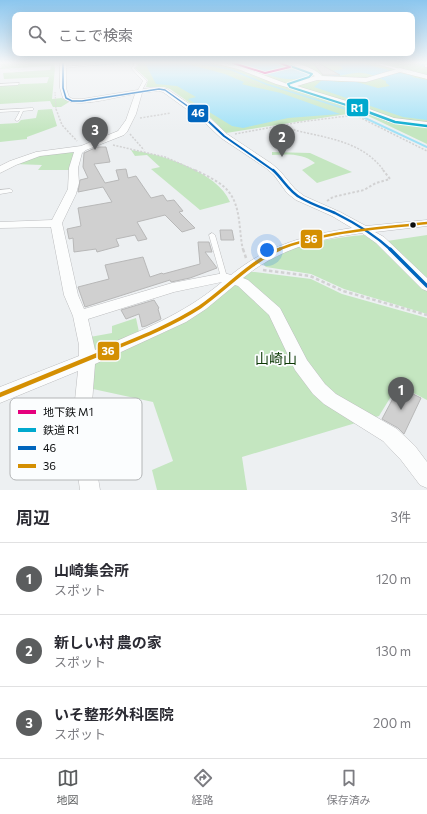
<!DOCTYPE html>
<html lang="ja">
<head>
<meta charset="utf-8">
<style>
	body { margin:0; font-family:Commissioner,"Noto Sans JP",sans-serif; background:#f7f7f7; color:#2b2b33 }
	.you { position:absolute; left:267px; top:250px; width:14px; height:14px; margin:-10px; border:3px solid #fff; border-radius:50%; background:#1a73e8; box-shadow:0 0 0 6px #1a73e833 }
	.badge { display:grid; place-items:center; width:26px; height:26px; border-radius:50%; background:#5b5d5e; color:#fff; font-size:13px; font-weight:700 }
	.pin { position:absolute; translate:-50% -33px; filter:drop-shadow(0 1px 2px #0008) }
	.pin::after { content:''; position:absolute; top:21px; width:14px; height:12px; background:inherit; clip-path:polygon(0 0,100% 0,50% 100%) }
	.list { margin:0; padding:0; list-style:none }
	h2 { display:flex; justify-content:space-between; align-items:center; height:52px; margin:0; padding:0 16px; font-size:17px }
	h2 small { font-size:13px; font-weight:400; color:#7c7c81 }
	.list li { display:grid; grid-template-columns:26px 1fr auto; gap:12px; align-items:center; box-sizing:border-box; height:72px; padding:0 16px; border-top:1px solid #e1e1e2 }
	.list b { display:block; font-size:15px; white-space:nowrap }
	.list p { margin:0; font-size:13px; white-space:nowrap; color:#7c7c81 }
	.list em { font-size:13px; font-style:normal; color:#7c7c81 }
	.icon { flex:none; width:22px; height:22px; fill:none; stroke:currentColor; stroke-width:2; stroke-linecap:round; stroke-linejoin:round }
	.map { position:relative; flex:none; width:427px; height:490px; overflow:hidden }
	.search { position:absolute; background:#fff; box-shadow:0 4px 16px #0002; left:12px; right:12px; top:12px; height:44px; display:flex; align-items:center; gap:10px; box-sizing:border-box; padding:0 14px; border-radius:8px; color:#7c7c81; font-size:15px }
	.sheet { height:268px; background:#fff }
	nav { display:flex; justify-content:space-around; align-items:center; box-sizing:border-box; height:56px; border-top:1px solid #e1e1e2; background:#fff; font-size:11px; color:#7c7c81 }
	nav a { display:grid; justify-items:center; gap:2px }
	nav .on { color:#5b5d5e }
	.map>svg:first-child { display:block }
	.green { fill:#c4e6c0 }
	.water { fill:#9fe1f7 }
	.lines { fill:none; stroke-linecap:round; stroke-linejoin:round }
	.stream-far1 { stroke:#9fe1f7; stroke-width:1.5 }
	.stream { stroke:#9fe1f7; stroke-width:2 }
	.river { fill:#9fe1f7; fill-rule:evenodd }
	.building { fill:#d0d0d0; stroke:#b8b8b8 }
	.lane-casing { stroke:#bcbdbf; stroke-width:1 }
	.street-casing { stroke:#bcbdbf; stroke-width:1 }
	.path-far3 { stroke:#d2d2d3; stroke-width:1; stroke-dasharray:1.5 1; stroke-linecap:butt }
	.path-far2 { stroke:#d2d2d3; stroke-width:1.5; stroke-dasharray:2 1.5; stroke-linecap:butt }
	.path-far1 { stroke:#d2d2d3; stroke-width:2; stroke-dasharray:2.5 2; stroke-linecap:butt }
	.path { stroke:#d2d2d3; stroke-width:2.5; stroke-dasharray:3.5 2.5; stroke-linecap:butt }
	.lane { fill:#fcfdfd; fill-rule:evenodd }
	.street { fill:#fcfdfd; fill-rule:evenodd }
	.rail-casing { stroke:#c1c2c2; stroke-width:2.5 }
	.rail { stroke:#fbfdfe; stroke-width:1.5; stroke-dasharray:4.5; stroke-linecap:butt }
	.bus-1-far3-casing { stroke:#fbfdfe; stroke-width:3 }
	.bus-1-far2-casing { stroke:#fbfdfe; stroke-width:4 }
	.bus-1-far1-casing { stroke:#fbfdfe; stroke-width:5 }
	.bus-1-casing { stroke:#fbfdfe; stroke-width:6 }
	.bus-2-far2-casing { stroke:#fbfdfe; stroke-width:5 }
	.bus-2-far1-casing { stroke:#fbfdfe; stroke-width:6 }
	.bus-2-casing { stroke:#fbfdfe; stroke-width:8 }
	.bus-1-far3 { stroke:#0065bd; stroke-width:1.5 }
	.bus-1-far2 { stroke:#0065bd; stroke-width:2 }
	.bus-1-far1 { stroke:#0065bd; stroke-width:2.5 }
	.bus-1 { stroke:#0065bd; stroke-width:3.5 }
	.bus-2-far2 { stroke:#d48f02; stroke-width:2.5 }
	.bus-2-far1 { stroke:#d48f02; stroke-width:3.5 }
	.bus-2 { stroke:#d48f02; stroke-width:4.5 }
	.rail-1-far1-casing { stroke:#fbfdfe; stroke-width:3.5 }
	.rail-1-casing { stroke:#fbfdfe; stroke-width:4.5 }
	.rail-1-far1 { stroke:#00a9ce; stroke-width:2 }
	.rail-1 { stroke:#00a9ce; stroke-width:2.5 }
	.metro-1-casing { stroke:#fbfdfe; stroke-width:3.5 }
	.metro-1 { stroke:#e5007d; stroke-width:2 }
	.bus-dot { fill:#0c0e0f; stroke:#fbfdfe; stroke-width:1.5 }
	.labels { text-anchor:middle; stroke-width:3.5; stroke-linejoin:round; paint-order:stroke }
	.near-park-label { font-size:14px; fill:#0b3703; stroke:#fbfdfe }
	.key { fill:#fbfdfe; stroke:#b3b5b6; stroke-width:1 }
	.key-label { font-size:11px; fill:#0c0e0f }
	.line-badge { stroke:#fbfdfe; stroke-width:1.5 }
	.badge-label { font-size:11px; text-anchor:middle; font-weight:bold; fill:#fff }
</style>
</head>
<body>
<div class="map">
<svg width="427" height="490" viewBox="0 0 427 490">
	<rect width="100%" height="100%" fill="#edf0f2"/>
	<path class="green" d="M0 63H54L55 68 52 99 62 98 69 102 61 107H53L50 101 0 104V85L47 83 49 77 4 79 3 73 50 70 51 66 0 69 2 67Z
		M137 63H417L427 67V144L360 112 226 133 211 118 170 89 164 87H146L148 80 135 68 138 66Z
		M52 109 57 126 27 137V139L0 142V124L18 123 21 120 36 118 38 110Z
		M74 150 75 159 70 170H38L42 165 14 164 40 155Z
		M131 150C161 154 218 172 230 202L200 210 151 169 160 167 147 155 135 156Z
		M272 152 310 153 352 172 317 183 302 170 315 163C303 153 287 154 272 155Z
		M364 235 378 244 427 291V314L344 289 311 274 266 267 263 264C293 244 329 238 364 235Z
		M427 235V280L387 241Z
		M247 272H255L311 279 342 294 427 318V400L398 385 379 416 242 457 247 490H157L152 470 173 461 153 402 93 389 92 367 95 362 165 332 192 318Z
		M136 318 139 332 98 350 94 349 90 337 112 333V326Z"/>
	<path class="water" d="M145 63H184L225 74 244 82 242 84 245 85 281 93 340 114 288 118 243 128 232 126 188 99 196 97 177 86 156 84Z
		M235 63H276L286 68 301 70 310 74V76C284 86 259 70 235 63Z
		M325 63H361L413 76 412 77 427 80V120L403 117 314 87 322 80 341 82 353 81 378 88 390 86 386 83V81C375 77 368 72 356 73 342 74 336 79 322 73L343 69 339 65Z"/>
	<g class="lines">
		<path class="stream-far1" d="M201 63 232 70 266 84 349 110
			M96 65 122 63"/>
		<path class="stream" d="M346 109 427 147"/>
		<path class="river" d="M418 63H427V68L419 65Z"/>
	</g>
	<path class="building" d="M313 63H318L340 75H323Z
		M97 147H106L110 162 94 164 105 183 119 180 116 170 126 169 128 178 136 176 151 198 163 195 167 201 174 200 183 211 179 212 195 228 182 232 165 215 137 222 147 239 138 241 135 235 116 239 119 246 97 252 96 249 74 252 73 238 69 239 67 229 81 226 78 208 112 202 103 187 78 192 80 180 88 178 83 167 84 153Z
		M220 230H232L234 240H221Z
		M198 242H209L212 252H205L217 268 190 278 171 282 170 280 85 307 78 287 109 279 105 265 143 257 150 277 162 273 163 274 200 264Z
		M154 300 159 308 158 309 161 319 146 326 142 327 139 314 126 319 121 310Z
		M399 387 421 398 404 434 398 428 382 419Z"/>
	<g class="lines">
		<defs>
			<path id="lane" d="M106 63H114L64 68 63 67Z
				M134 63H136L137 66 134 68 147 81 141 92 139 93 137 92 143 81 131 68 134 66Z
				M376 63H379L407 71 405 72 376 64Z
				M425 65H427V67H425Z
				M19 83 18 85 0 86V84Z
				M32 108H33V110L23 111 19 120 17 121 15 120 20 111 0 112V110Z
				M10 189 13 191 12 192 0 194V190Z
				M212 233 215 235 227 277 226 279H222L221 277 209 235Z"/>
			<path id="street" d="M60 63H66V88L69 97 73 99H82L150 88 167 89 209 117 227 134 272 164 280 171 295 189 304 196 340 212 366 226 427 220V226L375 232 384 237 427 278V291L422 289 376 243 362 233C318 239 278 249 243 278L248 280 280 308 307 360 325 384 336 394 397 429 415 446 427 462V488L420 485 401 460 383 441 324 404 313 394 295 370 269 315 238 286 235 285 206 309 186 322 95 364 90 429 100 490H80L72 429 78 371 0 403V387L79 356V345L73 316 64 295 51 227 0 228V222L52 220 68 189 69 168 74 152 40 156 16 165 0 173V166L10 161 36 152 81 146 118 131 126 120 135 94C118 96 75 110 63 98L60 88ZM159 91 163 92 203 121 221 138 266 168 274 175 287 193 296 200 332 216 352 228C306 235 268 245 231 275L224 273 172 283 84 309 78 295 62 223 76 194 79 183 78 168 82 153 86 150 124 135 127 132 136 114 142 93ZM222 282C183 315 142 330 95 350L88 319 174 292Z
				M213 63H223L242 67 290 85 315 76 298 68 292 63C300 63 317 70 322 76L366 78 400 68 427 75V79L400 72 366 82 317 80 297 86 353 103 394 118 427 122V126L389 122 349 105 276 84 238 69Z"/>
		</defs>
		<use href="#lane" class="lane-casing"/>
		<use href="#street" class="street-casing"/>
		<path class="path-far3" d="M190 63 211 68
			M234 75 261 86H267
			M55 92 56 110"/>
		<path class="path-far2" d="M56 109 62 125 77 141
			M140 118 171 113
			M280 126C317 138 360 137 384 171
			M130 134 144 150
			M235 134 300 122 355 115 427 151
			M113 145 165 157 197 171"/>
		<path class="path-far1" d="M195 170C207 176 224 183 231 195 241 210 239 233 243 250
			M327 201 333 197 364 190 376 183 390 179 383 170"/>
		<path class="path" d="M243 249 246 258
			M263 270 310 276 343 291 427 315"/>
		<use href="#lane" class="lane"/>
		<use href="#street" class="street"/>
		<defs>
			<path id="rail" d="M233 63 265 73 290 67 280 63"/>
		</defs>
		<use href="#rail" class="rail-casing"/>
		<use href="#rail" class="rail"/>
		<defs>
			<path id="bus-1-far3" d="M63 63V88L66 98 72 101H82L159 89 165 90 193 110"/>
			<path id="bus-1-far2" d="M192 109 206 119 224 136 274 171"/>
			<path id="bus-1-far1" d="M273 170C283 179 289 192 301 198 311 204 323 208 335 213 355 223 375 235 391 250"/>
			<path id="bus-1" d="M390 249 427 286"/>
			<path id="bus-2-far2" d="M277 250C325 231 376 229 427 223"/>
			<path id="bus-2-far1" d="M100 354C134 340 169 327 200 307 227 288 249 263 280 249"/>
			<path id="bus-2" d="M0 395 102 353"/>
		</defs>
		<use href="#bus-1-far3" class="bus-1-far3-casing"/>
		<use href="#bus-1-far2" class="bus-1-far2-casing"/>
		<use href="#bus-1-far1" class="bus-1-far1-casing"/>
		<use href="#bus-1" class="bus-1-casing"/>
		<use href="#bus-2-far2" class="bus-2-far2-casing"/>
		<use href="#bus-2-far1" class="bus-2-far1-casing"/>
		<use href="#bus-2" class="bus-2-casing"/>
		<use href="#bus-1-far3" class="bus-1-far3"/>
		<use href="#bus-1-far2" class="bus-1-far2"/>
		<use href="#bus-1-far1" class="bus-1-far1"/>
		<use href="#bus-1" class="bus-1"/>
		<use href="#bus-2-far2" class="bus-2-far2"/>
		<use href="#bus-2-far1" class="bus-2-far1"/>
		<use href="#bus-2" class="bus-2"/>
		<defs>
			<path id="rail-1-far1" d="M282 63 312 74 309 77 288 84 290 87 362 110"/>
			<path id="rail-1" d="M360 109 395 122 427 126"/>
		</defs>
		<use href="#rail-1-far1" class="rail-1-far1-casing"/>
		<use href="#rail-1" class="rail-1-casing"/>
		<use href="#rail-1-far1" class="rail-1-far1"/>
		<use href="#rail-1" class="rail-1"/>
		<defs>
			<path id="metro-1" d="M233 63 265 73 290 67 280 63"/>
		</defs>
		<use href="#metro-1" class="metro-1-casing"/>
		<use href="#metro-1" class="metro-1"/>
	</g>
	<linearGradient id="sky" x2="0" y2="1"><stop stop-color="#8bc6ee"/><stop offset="0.48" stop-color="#f7f8f9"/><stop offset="1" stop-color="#f7f8f9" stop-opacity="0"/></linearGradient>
	<rect width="427" height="131" fill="url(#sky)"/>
	<circle class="bus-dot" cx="413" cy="225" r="3.5"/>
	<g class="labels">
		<g class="near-park-label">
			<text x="276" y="364">山崎山</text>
		</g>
	</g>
	<rect x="10" y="398" width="132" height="82" rx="6" class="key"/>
	<rect x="18" y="410" width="18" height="4" fill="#e5007d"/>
	<rect x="18" y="428" width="18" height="4" fill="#00a9ce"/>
	<rect x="18" y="446" width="18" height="4" fill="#0065bd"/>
	<rect x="18" y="464" width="18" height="4" fill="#d48f02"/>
	<g class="key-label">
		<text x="43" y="416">地下鉄 M1</text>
		<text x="43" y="434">鉄道 R1</text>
		<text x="43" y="452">46</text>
		<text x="43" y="470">36</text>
	</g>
	<g class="line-badge">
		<rect x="346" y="98" width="23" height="19" rx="4" fill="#00a9ce"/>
		<rect x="187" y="104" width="22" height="19" rx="4" fill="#0065bd"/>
		<rect x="300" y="229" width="23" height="20" rx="4" fill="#d48f02"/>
		<rect x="97" y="341" width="23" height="20" rx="4" fill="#d48f02"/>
	</g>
	<g class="badge-label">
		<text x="357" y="112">R1</text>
		<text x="198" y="117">46</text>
		<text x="311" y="243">36</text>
		<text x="108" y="355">36</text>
	</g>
</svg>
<div class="you"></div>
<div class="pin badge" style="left:401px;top:410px">1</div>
<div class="pin badge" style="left:282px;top:157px">2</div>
<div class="pin badge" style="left:95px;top:150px">3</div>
<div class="search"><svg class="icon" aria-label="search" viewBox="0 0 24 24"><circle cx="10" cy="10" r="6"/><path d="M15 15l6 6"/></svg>ここで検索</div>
</div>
<section class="sheet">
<h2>周辺<small>3件</small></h2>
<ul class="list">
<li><span class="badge">1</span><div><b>山崎集会所</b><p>スポット</p></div><em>120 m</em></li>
<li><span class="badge">2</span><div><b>新しい村 農の家</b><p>スポット</p></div><em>130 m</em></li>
<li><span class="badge">3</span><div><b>いそ整形外科医院</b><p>スポット</p></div><em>200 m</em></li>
</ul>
</section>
<nav>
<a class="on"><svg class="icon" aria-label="map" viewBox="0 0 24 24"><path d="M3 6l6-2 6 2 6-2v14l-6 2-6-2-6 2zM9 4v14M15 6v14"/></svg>地図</a>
<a><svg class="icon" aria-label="directions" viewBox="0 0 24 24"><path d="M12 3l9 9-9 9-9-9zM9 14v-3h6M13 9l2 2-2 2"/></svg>経路</a>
<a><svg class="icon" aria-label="saved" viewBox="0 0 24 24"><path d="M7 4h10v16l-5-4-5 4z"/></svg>保存済み</a>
</nav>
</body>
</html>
